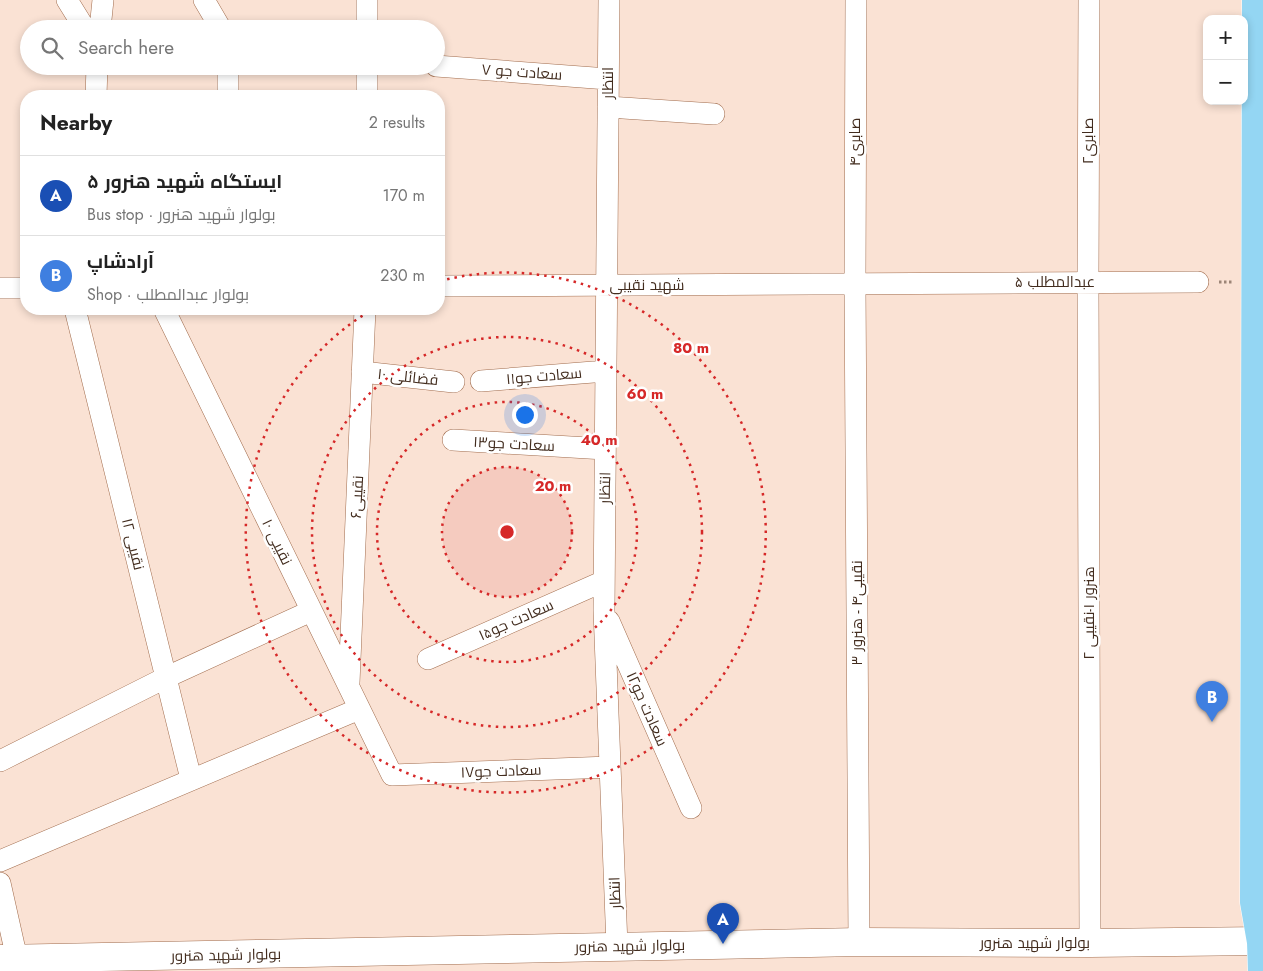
<!DOCTYPE html>
<html lang="en">
<head>
<meta charset="utf-8">
<style>
	body { margin:0; font-family:Jost,Cairo,sans-serif; background:#f6f6f6; color:#222 }
	.controls { position:absolute; right:15px; top:15px; display:grid; overflow:hidden; border-radius:10px; box-shadow:0 2px 8px #0003 }
	.controls button { width:45px; height:45px; display:grid; place-items:center; padding:0; border:0; border-bottom:1px solid #e0e0e0; background:#fff; color:#222; font:25px sans-serif }
	.you { position:absolute; left:524px; top:414px; width:18px; height:18px; margin:-12px; border:4px solid #fff; border-radius:50%; background:#1a73e8; box-shadow:0 0 0 8px #1a73e833 }
	.badge { display:grid; place-items:center; width:32px; height:32px; border-radius:50%; background:#0379a1; color:#fff; font-size:16px; font-weight:700 }
	.pin { position:absolute; translate:-50% -41px; filter:drop-shadow(0 1px 2px #0008) }
	.pin::after { content:''; position:absolute; top:26px; width:18px; height:15px; background:inherit; clip-path:polygon(0 0,100% 0,50% 100%) }
	.list { margin:0; padding:0; list-style:none }
	h2 { display:flex; justify-content:space-between; align-items:center; height:65px; margin:0; padding:0 20px; font-size:21px }
	h2 small { font-size:16px; font-weight:400; color:#767676 }
	.list li { display:grid; grid-template-columns:32px 1fr auto; gap:15px; align-items:center; box-sizing:border-box; height:80px; padding:0 20px; border-top:1px solid #e0e0e0 }
	.list b { display:block; font-size:19px; white-space:nowrap }
	.list p { margin:0; font-size:16px; white-space:nowrap; color:#767676 }
	.list em { font-size:16px; font-style:normal; color:#767676 }
	.icon { flex:none; width:28px; height:28px; fill:none; stroke:currentColor; stroke-width:2; stroke-linecap:round; stroke-linejoin:round }
	.map { position:relative; flex:none; width:1263px; height:971px; overflow:hidden }
	.search { position:absolute; background:#fff; box-shadow:0 2px 8px #0003; left:20px; top:20px; width:425px; height:55px; display:flex; align-items:center; gap:12px; box-sizing:border-box; padding:0 18px; border-radius:28px; color:#767676; font-size:19px }
	.panel { position:absolute; background:#fff; box-shadow:0 2px 8px #0003; left:20px; top:90px; width:425px; height:225px; border-radius:20px }
	.map>svg:first-child { display:block }
	.lines { fill:none; stroke-linecap:round; stroke-linejoin:round }
	.street-casing { stroke:#a26d4e; stroke-width:22 }
	.secondary-casing { stroke:#a26d4e; stroke-width:29 }
	.primary-casing { stroke:#fff; stroke-width:29 }
	.path { stroke:#9c8577; stroke-width:3; stroke-dasharray:2.5 2.5; stroke-linecap:butt }
	.street { stroke:#fff; stroke-width:21 }
	.secondary { stroke:#fff; stroke-width:28 }
	.primary { stroke:#94d6f3; stroke-width:28 }
	.ring { fill:none; stroke:#d62828; stroke-width:2.5; stroke-dasharray:2.5 5 }
	.labels { text-anchor:middle; stroke-width:5; stroke-linejoin:round; paint-order:stroke }
	.street-label { font-size:15px; fill:#422c1e; stroke:#fff }
	.centre { fill:#d62828; stroke:#fff; stroke-width:2.5 }
	.ring-label { font-size:15px; text-anchor:middle; font-weight:bold; fill:#d62828; stroke:#fff; stroke-width:5; stroke-linejoin:round; paint-order:stroke }
</style>
</head>
<body>
<div class="map">
<svg width="1263" height="971" viewBox="0 0 1263 971">
	<rect width="100%" height="100%" fill="#fae2d4"/>
	<g class="lines">
		<defs>
			<path id="street" d="M67 0 85 29
				M204 0 221 29
				M609 0 604 610 617 946
				M856 0 855 284 859 942
				M1089 0 1088 282 1090 943
				M100 29 103 0
				M367 29V0
				M228 66V96
				M436 66 608 79
				M96 96 97 66
				M367 96V66
				M608 107 714 114
				M439 286 1198 282
				M0 288H26
				M75 309 191 779
				M164 309 392 775 610 767
				M362 372 454 382
				M481 381 606 371
				M453 440 605 449
				M609 621 691 808
				M428 659 604 581
				M349 683 365 309
				M0 761 167 677 311 611
				M0 861 359 709
				M0 883 17 959"/>
			<path id="secondary" d="M0 959 859 942 1090 943 1263 941"/>
			<path id="primary" d="M1256 0 1254 902 1261 942 1262 971"/>
		</defs>
		<use href="#street" class="street-casing"/>
		<use href="#secondary" class="secondary-casing"/>
		<use href="#primary" class="primary-casing"/>
		<path class="path" d="M1219 282H1232"/>
		<use href="#street" class="street"/>
		<use href="#secondary" class="secondary"/>
		<use href="#primary" class="primary"/>
	</g>
	<circle cx="507" cy="532" r="65" fill="#d62828" fill-opacity=".12"/>
	<g class="ring">
		<circle cx="507" cy="532" r="65"/>
		<circle cx="507" cy="532" r="130"/>
		<circle cx="507" cy="532" r="195"/>
		<path d="M440 281A260 260 0 1 1 373 309"/>
	</g>
	<g class="labels">
		<g class="street-label">
			<text transform="translate(522 72) rotate(4)" y="5">سعادت جو ۷</text>
			<text transform="translate(608 83) rotate(-90)" y="5">انتظار</text>
			<text transform="translate(1088 141) rotate(-90)" y="5">صابری۲</text>
			<text transform="translate(855 142) rotate(-90)" y="5">صابری۴</text>
			<text x="1055" y="287">عبدالمطلب ۵</text>
			<text x="647" y="290">شهید نقیبی</text>
			<text transform="translate(544 376) rotate(-5)" y="5">سعادت جو۱۱</text>
			<text transform="translate(408 377) rotate(6)" y="5">فضائلی ۱۰</text>
			<text transform="translate(514 444) rotate(3)" y="5">سعادت جو۱۳</text>
			<text transform="translate(605 488) rotate(-89)" y="5">انتظار</text>
			<text transform="translate(357 497) rotate(-87)" y="5">نقیبی۶</text>
			<text transform="translate(277 542) rotate(64)" y="5">نقیبی ۱۰</text>
			<text transform="translate(133 544) rotate(76)" y="5">نقیبی ۱۲</text>
			<text transform="translate(857 613) rotate(-90)" y="5">نقیبی۴ - هنرور ۳</text>
			<text transform="translate(1089 613) rotate(-90)" y="5">هنرور ۱-نقیبی ۲</text>
			<text transform="translate(516 620) rotate(-24)" y="5">سعادت جو۱۵</text>
			<text transform="translate(647 709) rotate(66)" y="5">سعادت جو۱۲</text>
			<text transform="translate(501 771) rotate(-2)" y="5">سعادت جو۱۷</text>
			<text transform="translate(615 893) rotate(-92)" y="5">انتظار</text>
			<text x="1035" y="948">بولوار شهید هنرور</text>
			<text transform="translate(630 946) rotate(-1)" y="5">بولوار شهید هنرور</text>
			<text transform="translate(226 955) rotate(-1)" y="5">بولوار شهید هنرور</text>
		</g>
	</g>
	<circle cx="507" cy="532" r="8" class="centre"/>
	<g class="ring-label">
		<text x="691" y="353">80 m</text>
		<text x="645" y="399">60 m</text>
		<text x="599" y="445">40 m</text>
		<text x="553" y="491">20 m</text>
	</g>
</svg>
<div class="controls">
<button>+</button>
<button>−</button>
</div>
<div class="you"></div>
<div class="pin badge" style="left:723px;top:944px;background:#1a4fb4">A</div>
<div class="pin badge" style="left:1212px;top:722px;background:#3f7fe0">B</div>
<div class="search"><svg class="icon" aria-label="search" viewBox="0 0 24 24"><circle cx="10" cy="10" r="6"/><path d="M15 15l6 6"/></svg>Search here</div>
<section class="panel">
<h2>Nearby<small>2 results</small></h2>
<ul class="list">
<li><span class="badge" style="background:#1a4fb4">A</span><div><b>ایستگاه شهید هنرور ۵</b><p>Bus stop · بولوار شهید هنرور</p></div><em>170 m</em></li>
<li><span class="badge" style="background:#3f7fe0">B</span><div><b>آرادشاپ</b><p>Shop · بولوار عبدالمطلب</p></div><em>230 m</em></li>
</ul>
</section>
</div>
</body>
</html>
